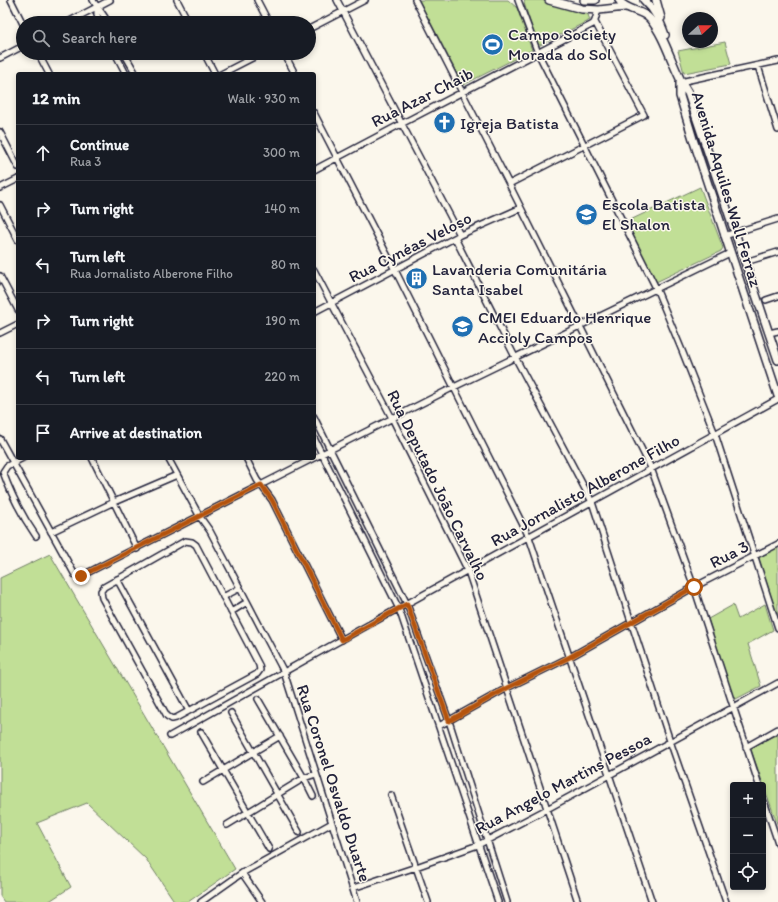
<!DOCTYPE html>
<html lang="en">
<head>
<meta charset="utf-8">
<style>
	body { margin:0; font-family:Itim,sans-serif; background:#242831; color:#f1f3f6 }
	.controls { position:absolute; right:12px; bottom:12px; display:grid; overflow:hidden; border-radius:4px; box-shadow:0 2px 6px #0003 }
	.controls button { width:36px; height:36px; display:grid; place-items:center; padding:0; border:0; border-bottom:1px solid #363941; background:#171b24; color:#f1f3f6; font:20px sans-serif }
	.compass { position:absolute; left:682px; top:12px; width:36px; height:36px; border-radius:50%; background:#171b24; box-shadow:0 2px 6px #0003; rotate:69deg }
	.stop { position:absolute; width:12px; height:12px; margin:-9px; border:3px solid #b45309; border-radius:50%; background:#fff }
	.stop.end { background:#b45309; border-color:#fff; box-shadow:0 1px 4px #0008 }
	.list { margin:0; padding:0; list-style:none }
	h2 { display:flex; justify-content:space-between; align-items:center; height:52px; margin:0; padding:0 16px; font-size:17px }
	h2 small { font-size:13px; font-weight:400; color:#9ea1a6 }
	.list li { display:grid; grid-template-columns:26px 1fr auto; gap:12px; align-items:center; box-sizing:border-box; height:56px; padding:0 16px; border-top:1px solid #363941 }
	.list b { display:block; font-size:15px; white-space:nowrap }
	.list p { margin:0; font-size:13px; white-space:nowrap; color:#9ea1a6 }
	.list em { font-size:13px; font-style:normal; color:#9ea1a6 }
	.icon { flex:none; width:22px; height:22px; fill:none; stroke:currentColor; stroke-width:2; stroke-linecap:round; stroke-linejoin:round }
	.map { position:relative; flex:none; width:778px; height:902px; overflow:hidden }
	.search { position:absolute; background:#171b24; box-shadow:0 2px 6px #0003; left:16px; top:16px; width:300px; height:44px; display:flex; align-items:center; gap:10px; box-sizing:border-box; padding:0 14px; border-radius:22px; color:#9ea1a6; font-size:15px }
	.panel { position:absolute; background:#171b24; box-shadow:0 2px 6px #0003; left:16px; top:72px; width:300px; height:388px; border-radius:4px }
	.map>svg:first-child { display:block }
	.green { fill:#c1df96; stroke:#728068 }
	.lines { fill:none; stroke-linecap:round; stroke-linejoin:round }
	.street-casing { stroke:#22223b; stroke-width:8 }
	.secondary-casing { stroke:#22223b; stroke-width:10 }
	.street { stroke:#fbf7ec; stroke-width:5 }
	.secondary { stroke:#fbf7ec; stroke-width:7 }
	.route { stroke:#b45309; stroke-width:5 }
	.labels { text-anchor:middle; stroke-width:3; stroke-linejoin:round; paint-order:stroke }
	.poi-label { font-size:17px; fill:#22223b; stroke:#fbf7ec; text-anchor:start }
	.street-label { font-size:17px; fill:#22223b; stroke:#fbf7ec }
</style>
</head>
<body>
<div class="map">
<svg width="778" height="902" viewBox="0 0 778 902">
	<rect width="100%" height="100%" fill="#fbf7ec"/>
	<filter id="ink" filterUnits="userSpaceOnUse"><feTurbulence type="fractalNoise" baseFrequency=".025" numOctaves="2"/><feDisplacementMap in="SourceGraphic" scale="8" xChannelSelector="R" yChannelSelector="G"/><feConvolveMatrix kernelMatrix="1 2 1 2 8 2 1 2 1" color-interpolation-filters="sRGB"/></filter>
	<g filter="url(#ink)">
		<path class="green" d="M419 0H508L517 8 532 50 463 85Z
			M525 0H541L587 12 590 20 538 46 524 3Z
			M725 42 731 64 684 73 678 51Z
			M700 187 723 248 721 251 656 282 626 222Z
			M778 546V618L758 556Z
			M50 554 235 869 188 902H175L146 859 87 803 37 823 71 887 48 902H4L0 896V578Z
			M765 604 773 630 748 644 761 686 734 700 708 619 733 605 738 619Z
			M778 734V826L750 747Z"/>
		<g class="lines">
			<defs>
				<path id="street" d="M11 0 23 24
					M93 0C97 8 104 14 108 23
					M177 0 189 23
					M257 0 269 23
					M337 0 460 235
					M415 0 509 184 651 468 694 587 759 785
					M518 0 538 53 656 288 683 353 715 434 778 628
					M97 7V15L100 23
					M66 23 110 0
					M309 29 365 0
					M38 53 49 74
					M115 53 126 74
					M124 53 136 74
					M204 53 215 74
					M284 53 295 74
					M0 58 23 46
					M758 66 778 130
					M221 74 262 53
					M680 82 778 61
					M314 113 395 270 529 537 652 902
					M0 132 18 167
					M314 170 401 124 593 24C597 20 595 14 599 10
					M509 184 644 115 595 22
					M0 188 18 179
					M0 205 18 240
					M724 236 778 219
					M455 238 515 357 592 502 670 741 726 902
					M752 260 778 252
					M314 270 392 418 468 571 578 902
					M0 276 18 310
					M766 300 778 296
					M314 312 460 235 521 208
					M0 333 18 324
					M769 333 778 331
					M314 417 407 604 449 721 507 902
					M314 438 399 609 498 902
					M0 439 75 575 81 576 454 387 730 253
					M23 458 7 466 3 472C11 494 22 516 36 536
					M92 458 137 549
					M168 458 200 517 210 531 284 672 357 902
					M246 458 257 480 272 500 342 640
					M51 532 114 502 177 475
					M185 541 192 542 196 545 259 665 260 670 257 674 176 718 172 719 167 716 102 598 101 591 104 587Z
					M117 579 189 711
					M223 597 240 588
					M231 612 247 602
					M258 699 304 778 313 796
					M231 713 299 832
					M439 726 507 688 570 657 694 587 778 544
					M201 732 269 849
					M170 736 332 645 778 399
					M746 747 778 729
					M203 782 280 736
					M391 795 428 902
					M763 798 778 843
					M227 825 304 778 316 774
					M242 873 262 902
					M353 888 416 867 478 845 547 809 778 683
					M201 902 242 873 332 823"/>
				<path id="secondary" d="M549 0 582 9 599 10 625 7
					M584 0H595
					M619 0C625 11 642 9 650 19 667 39 673 71 688 93L778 360
					M644 0C655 10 660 21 665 35
					M656 0 661 18
					M680 82V96L693 139 778 396"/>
			</defs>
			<use href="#street" class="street-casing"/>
			<use href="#secondary" class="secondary-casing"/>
			<use href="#street" class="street"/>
			<use href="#secondary" class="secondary"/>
		</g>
	</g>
	<g class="lines" filter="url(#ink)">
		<path class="route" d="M81 576 261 485 272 500 342 640 407 604 449 721 507 688 570 657 694 587"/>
	</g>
	<defs>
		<symbol id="stadium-disc" viewBox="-11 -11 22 22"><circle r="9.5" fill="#1f6fb2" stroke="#fbf7ec"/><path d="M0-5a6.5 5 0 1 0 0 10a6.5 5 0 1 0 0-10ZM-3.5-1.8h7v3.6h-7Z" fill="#fff"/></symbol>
		<symbol id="church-disc" viewBox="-11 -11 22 22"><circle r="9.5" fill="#1f6fb2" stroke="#fbf7ec"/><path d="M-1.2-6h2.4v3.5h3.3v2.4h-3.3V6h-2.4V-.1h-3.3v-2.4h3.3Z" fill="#fff"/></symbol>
		<symbol id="school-disc" viewBox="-11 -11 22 22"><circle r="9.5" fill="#1f6fb2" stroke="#fbf7ec"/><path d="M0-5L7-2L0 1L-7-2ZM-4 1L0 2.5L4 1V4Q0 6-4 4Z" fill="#fff"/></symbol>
		<symbol id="building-disc" viewBox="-11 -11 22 22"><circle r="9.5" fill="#1f6fb2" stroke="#fbf7ec"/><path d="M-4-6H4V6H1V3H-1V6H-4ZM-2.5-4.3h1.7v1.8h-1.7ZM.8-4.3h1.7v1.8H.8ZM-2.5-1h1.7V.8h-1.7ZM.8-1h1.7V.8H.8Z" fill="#fff"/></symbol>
	</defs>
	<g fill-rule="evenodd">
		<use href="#stadium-disc" x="480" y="32" width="25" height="25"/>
		<use href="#church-disc" x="432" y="110" width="25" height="25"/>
		<use href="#school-disc" x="574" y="202" width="25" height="25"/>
		<use href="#building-disc" x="404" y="266" width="25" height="25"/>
		<use href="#school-disc" x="450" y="314" width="25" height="25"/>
	</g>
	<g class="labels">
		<g class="poi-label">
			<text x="508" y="40">Campo Society<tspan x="508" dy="20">Morada do Sol</tspan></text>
			<text x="460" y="129">Igreja Batista</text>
			<text x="602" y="210">Escola Batista<tspan x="602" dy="20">El Shalon</tspan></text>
			<text x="432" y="275">Lavanderia Comunitária<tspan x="432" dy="20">Santa Isabel</tspan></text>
			<text x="478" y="323">CMEI Eduardo Henrique<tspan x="478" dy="20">Accioly Campos</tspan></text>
		</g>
		<g class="street-label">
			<text transform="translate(422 97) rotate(-27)" y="6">Rua Azar Chaib</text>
			<text transform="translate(727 189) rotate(73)" y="6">Avenida Aquiles Wall Ferraz</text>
			<text transform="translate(410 247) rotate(-27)" y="6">Rua Cynéas Veloso</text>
			<text transform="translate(438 485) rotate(64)" y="6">Rua Deputado João Carvalho</text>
			<text transform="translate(585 490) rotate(-29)" y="6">Rua Jornalisto Alberone Filho</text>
			<text transform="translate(729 554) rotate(-27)" y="6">Rua 3</text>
			<text transform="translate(334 783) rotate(72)" y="6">Rua Coronel Osvaldo Duarte</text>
			<text transform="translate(563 783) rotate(-28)" y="6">Rua Angelo Martins Pessoa</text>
		</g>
	</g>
</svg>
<div class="controls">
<button>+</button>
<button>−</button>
<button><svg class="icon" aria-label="locate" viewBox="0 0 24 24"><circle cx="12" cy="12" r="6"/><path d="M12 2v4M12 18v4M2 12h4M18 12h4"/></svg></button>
</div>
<svg class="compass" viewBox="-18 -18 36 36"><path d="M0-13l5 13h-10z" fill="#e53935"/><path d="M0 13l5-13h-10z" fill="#9ea1a6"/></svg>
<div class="stop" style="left:694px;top:587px"></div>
<div class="stop end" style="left:81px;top:576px"></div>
<div class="search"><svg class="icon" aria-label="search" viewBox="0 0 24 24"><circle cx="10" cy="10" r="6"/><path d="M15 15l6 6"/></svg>Search here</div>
<section class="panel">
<h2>12 min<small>Walk · 930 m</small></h2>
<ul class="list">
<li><svg class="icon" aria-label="ahead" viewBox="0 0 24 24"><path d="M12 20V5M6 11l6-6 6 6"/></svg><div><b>Continue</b><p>Rua 3</p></div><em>300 m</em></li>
<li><svg class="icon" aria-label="right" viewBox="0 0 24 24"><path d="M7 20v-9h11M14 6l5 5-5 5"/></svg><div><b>Turn right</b></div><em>140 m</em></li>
<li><svg class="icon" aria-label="left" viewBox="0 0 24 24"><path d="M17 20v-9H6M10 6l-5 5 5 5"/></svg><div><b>Turn left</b><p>Rua Jornalisto Alberone Filho</p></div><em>80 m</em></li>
<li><svg class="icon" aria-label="right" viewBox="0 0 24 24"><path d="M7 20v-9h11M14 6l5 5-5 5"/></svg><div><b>Turn right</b></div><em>190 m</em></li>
<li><svg class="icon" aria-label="left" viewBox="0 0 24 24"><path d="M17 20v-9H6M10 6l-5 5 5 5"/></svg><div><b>Turn left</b></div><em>220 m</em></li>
<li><svg class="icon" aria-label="arrive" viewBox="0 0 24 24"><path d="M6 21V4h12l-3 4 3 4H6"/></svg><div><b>Arrive at destination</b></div></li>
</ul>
</section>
</div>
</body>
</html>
